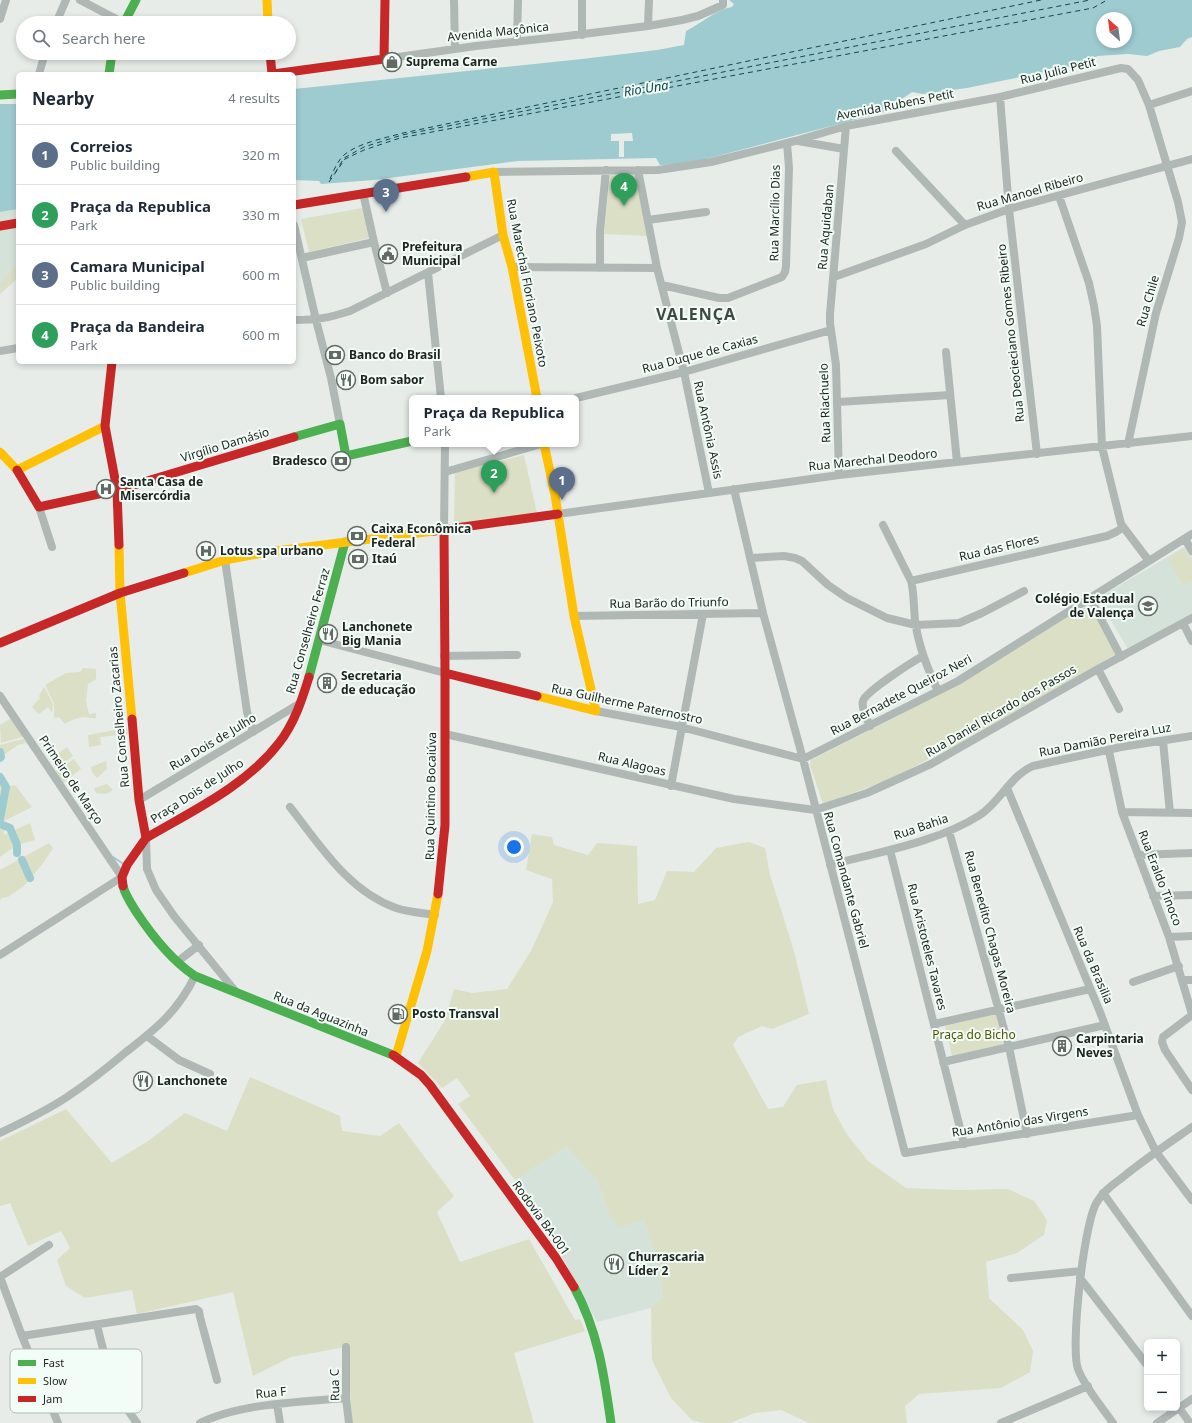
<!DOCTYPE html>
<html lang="en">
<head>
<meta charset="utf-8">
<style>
	body { margin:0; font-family:"Noto Sans",sans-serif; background:#f2f2f3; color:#1f2937 }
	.controls { position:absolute; right:12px; bottom:12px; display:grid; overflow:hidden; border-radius:6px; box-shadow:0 2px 6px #0003 }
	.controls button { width:36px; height:36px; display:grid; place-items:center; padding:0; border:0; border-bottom:1px solid #e0e1e3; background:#fff; color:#1f2937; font:20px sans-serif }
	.compass { position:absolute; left:1096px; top:12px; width:36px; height:36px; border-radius:50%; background:#fff; box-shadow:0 2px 6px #0003; rotate:332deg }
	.you { position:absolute; left:514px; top:847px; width:14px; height:14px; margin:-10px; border:3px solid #fff; border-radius:50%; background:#1a73e8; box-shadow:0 0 0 6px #1a73e833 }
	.badge { display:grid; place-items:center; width:26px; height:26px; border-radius:50%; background:#7c3aed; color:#fff; font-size:13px; font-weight:700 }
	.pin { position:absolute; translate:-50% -33px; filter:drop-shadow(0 1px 2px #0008) }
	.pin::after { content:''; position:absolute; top:21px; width:14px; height:12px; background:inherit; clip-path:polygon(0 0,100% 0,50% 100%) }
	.popup { position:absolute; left:409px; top:395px; width:170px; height:52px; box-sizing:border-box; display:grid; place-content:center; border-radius:6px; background:#fff; filter:drop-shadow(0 1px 3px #0005); font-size:13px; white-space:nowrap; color:#747a83 }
	.popup b { font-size:15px; color:#1f2937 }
	.popup::after { content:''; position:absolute; left:50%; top:100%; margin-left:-8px; border:8px solid transparent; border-top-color:#fff }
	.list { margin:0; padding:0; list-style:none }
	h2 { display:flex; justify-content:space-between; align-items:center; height:52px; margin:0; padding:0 16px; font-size:17px }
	h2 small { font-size:13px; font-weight:400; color:#747a83 }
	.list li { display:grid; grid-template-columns:26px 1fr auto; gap:12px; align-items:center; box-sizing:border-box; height:60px; padding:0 16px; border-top:1px solid #e0e1e3 }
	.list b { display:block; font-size:15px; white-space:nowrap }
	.list p { margin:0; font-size:13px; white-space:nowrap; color:#747a83 }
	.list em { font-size:13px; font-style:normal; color:#747a83 }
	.icon { flex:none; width:22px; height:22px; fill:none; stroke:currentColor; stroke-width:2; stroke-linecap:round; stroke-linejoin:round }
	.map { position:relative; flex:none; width:1192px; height:1423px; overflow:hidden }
	.search { position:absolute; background:#fff; box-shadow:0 2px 6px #0003; left:16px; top:16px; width:280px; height:44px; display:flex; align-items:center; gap:10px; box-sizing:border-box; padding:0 14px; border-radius:22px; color:#747a83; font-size:15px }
	.panel { position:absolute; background:#fff; box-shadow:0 2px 6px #0003; left:16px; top:72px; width:280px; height:292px; border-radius:6px }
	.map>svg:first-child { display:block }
	.built { fill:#d5e2da }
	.green { fill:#dadfc5 }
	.water { fill:#9ecbd0; fill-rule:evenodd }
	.pier { fill:#e7ece9 }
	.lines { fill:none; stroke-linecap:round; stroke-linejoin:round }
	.stream { stroke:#9ecbd0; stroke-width:2 }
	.canal { stroke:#9ecbd0; stroke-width:8 }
	.ferry { stroke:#0e484f; stroke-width:1; stroke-dasharray:5 4; stroke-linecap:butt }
	.street { stroke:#b0b8b6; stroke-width:8 }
	.fast { stroke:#4caf50; stroke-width:9 }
	.slow { stroke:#ffc107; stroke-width:9 }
	.jam { stroke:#c62828; stroke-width:9 }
	.labels { text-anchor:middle; stroke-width:4; stroke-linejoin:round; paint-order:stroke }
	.street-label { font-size:12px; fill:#1e2220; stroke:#f1fdf6 }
	.poi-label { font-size:12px; font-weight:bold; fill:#1e2220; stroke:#f1fdf6; text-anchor:start }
	.park-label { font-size:12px; fill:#525500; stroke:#f1fdf6 }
	.water-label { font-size:13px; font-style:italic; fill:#0e484f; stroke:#f1fdf6 }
	.district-label { font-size:16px; font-weight:bold; letter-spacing:1px; fill:#3f4843; stroke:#f1fdf6 }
	.key { fill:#f1fdf6; stroke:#b2bbb6; stroke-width:1 }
	.key-label { font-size:11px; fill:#1e2220 }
</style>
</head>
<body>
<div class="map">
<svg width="1192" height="1423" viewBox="0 0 1192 1423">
	<rect width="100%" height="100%" fill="#e7ece9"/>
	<path class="built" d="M18 209V263L7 273 0 284V212Z
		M1186 546 1192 557V615L1129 651 1098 598Z
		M566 1147 597 1180 608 1211 644 1219 656 1257 663 1296 651 1308 597 1322 550 1234 515 1180Z"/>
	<path class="green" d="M610 175 622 177 635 175 648 236 604 234Z
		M363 208 369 238 309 252 301 219Z
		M18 263V278L0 294V284L7 273Z
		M524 455 537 513 454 525 455 472Z
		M1184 549 1192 563V581L1183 586 1168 558Z
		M1088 603 1116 654 976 735 890 779 823 804 810 765 811 760 898 716Z
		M83 668 96 669V679L88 684 86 701 89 714 96 713V718C91 719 88 717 83 717 77 718 69 721 65 724L59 717 55 718 54 716V703L45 685 66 673 80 672Z
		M44 687 53 704 52 713 48 707 39 714 32 707 40 698 39 696Z
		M13 717 24 733 22 737 1 743 0 725Z
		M127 728 128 734 100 737 101 745 89 747 88 735Z
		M23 739 26 743 18 745 1 757 0 745Z
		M67 747 73 756 57 767 51 758Z
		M74 759 81 769 62 784 55 772Z
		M106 761 107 769 97 778 92 772 91 767Z
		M0 779 6 787 15 785 32 807 0 823Z
		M107 784 113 790 106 794 96 793 94 788Z
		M30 823 35 840 17 845 0 857V829L5 824 4 835Z
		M532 834 552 837 554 845 588 855 597 843 637 846 638 904 655 900 667 871 694 872 716 848 749 842 765 848 770 875 794 951 809 1014 772 1029 762 1026 738 1037 733 1045 768 1109 783 1107 797 1085 826 1080 833 1109 846 1133 868 1161 906 1188 959 1190 1008 1189 1034 1201 1047 1220 1044 1235 1017 1253 986 1262 989 1298 1023 1330 1033 1351 1030 1372 1001 1388 919 1394 905 1406 907 1423H809L781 1410 755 1413 730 1423H704L692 1420 671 1398 652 1360 651 1308 663 1296 656 1257 644 1219 618 1228 608 1211 597 1180 566 1147 515 1180 458 1104 470 1096 457 1078 442 1088 418 1063 445 1020 454 989 472 993 507 989 532 949 553 902 552 879 526 870Z
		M49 843 53 848 44 862 24 886 8 897 2 898 0 900V870Z
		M996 1014 1003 1044 952 1056 945 1026Z
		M250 1077 340 1116 342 1131 380 1136 399 1123 454 1196 437 1212 460 1262 529 1239 575 1320 580 1319 585 1331 514 1353 534 1423H353L345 1347 291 1357 253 1376 233 1292 137 1314 132 1290 85 1298 66 1286 57 1260 70 1248 61 1231 28 1246 10 1203 0 1206V1141L66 1109 112 1163 148 1141 185 1113 227 1131Z"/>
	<path class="water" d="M729 0H1192V37L1187 39 1180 47 1159 51 1147 56 1128 54 1098 56 1068 67 967 88 923 94 912 92 899 101 892 110 687 164 660 165 656 158 518 161 374 180 321 184 319 181 294 180V89L582 59 657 50 684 45 686 31C702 23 715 10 732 7L734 4ZM1102 18H1126V42H1102Z
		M0 104H18V209L0 212Z"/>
	<path class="pier" d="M632 133 633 141H624V157H619V141H611V134Z"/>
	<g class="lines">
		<path class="stream" d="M113 857 122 863"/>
		<path class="canal" d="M0 752 1 757 0 758
			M0 777 6 787 0 819
			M0 824 10 828 17 845V853
			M22 860 30 878"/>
		<path class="ferry" d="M335 173 344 158 364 147 402 135 1090 0
			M330 179C333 172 336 164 342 157 354 144 385 138 403 133L1041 0
			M329 182 345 159 364 150 400 138 1093 8 1107 0"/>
		<path class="street" d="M80 0 124 23
			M454 0 455 48
			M0 19 6 0
			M56 23 66 0
			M648 26 649 0
			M582 35V0
			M517 42 518 0
			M384 59 476 46 559 37 648 26 682 20 698 16 723 5V0
			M39 74 45 53
			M1000 97 1009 209 1037 454
			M1149 105 1192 91
			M798 141 844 149
			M896 151 965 225
			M638 170 657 268 684 372 709 493
			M494 172 658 170 711 162 795 141 846 126 1000 97 1121 68 1128 69 1138 80 1149 105 1178 202 1182 222 1179 238 1156 313 1128 444
			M363 193 374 242 387 293
			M648 220 706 212
			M294 225 316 320 331 378 340 424
			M302 258 374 242
			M512 267 657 268
			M600 268V231L606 170
			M428 273 441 398
			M834 277 926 244 965 225 1009 209 1192 159
			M662 285 719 298H728L782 277 785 272 786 266 789 168 787 143
			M294 320C317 320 328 318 350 311L503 235
			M0 351 18 348
			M946 352 957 462
			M576 398 684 372 831 330
			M838 402 950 395
			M445 472 541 444
			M839 475 836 365 830 323V314L846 126
			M734 489 763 613 803 759 905 1153 1138 1115
			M39 507 52 547
			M558 514 839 475 1192 436
			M1121 524 1149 561
			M883 525 911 581
			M444 530 445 444
			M1185 539 1192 551
			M751 558 784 556 795 558 802 561 828 585 847 598 887 618 916 625 959 623 982 613 1024 591
			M225 560 247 712 253 732
			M1090 598 1121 657
			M574 616 763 613
			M1183 623 1192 641
			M319 640 445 673
			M444 656 517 655
			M1098 669 1119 709
			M938 691C928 670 920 650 916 627 913 611 915 596 911 581L1107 536 1116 532 1122 528 1102 447 1097 326 1094 306 1089 283 1059 196
			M0 696 122 877 0 955
			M596 711 681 727 803 759 958 681 1192 534
			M870 726C867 719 861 708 863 701 865 692 912 662 923 656
			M445 734 734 799 815 810 867 793 931 764 1098 669 1192 618
			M1163 741 1170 813
			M1109 751 1122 812 1169 937 1192 1014
			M671 786 703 614
			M1007 788 1100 1012 1138 1115 1156 1152 1192 1200
			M139 800 299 704
			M290 807C320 845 348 891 396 908 408 912 422 913 435 915
			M1122 812 1192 813
			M949 831 1009 1047 1027 1134
			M146 839 147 869 156 890 174 916 236 992
			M890 850 964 1144
			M1138 855 1192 853
			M830 865C879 852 938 842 980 815 1000 802 1011 775 1033 766L1121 747 1192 736
			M1153 896 1192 895
			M1169 937 1192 936
			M177 962 199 945
			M1183 980H1192
			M1133 982 1179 966
			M1192 1015 1163 1037 1162 1042 1165 1050 1192 1090
			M934 1024 1090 989
			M147 1036 179 1060 210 1074
			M943 1062 1105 1025
			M0 1133C23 1122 46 1111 67 1097 88 1083 107 1068 126 1052 156 1029 178 1011 195 976
			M1103 1193 1192 1316
			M0 1277 22 1336 58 1423
			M0 1277 49 1245
			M1011 1278 1081 1271
			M1080 1278 1147 1365
			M97 1325C106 1362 113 1392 137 1423
			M22 1336 196 1309 199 1311 200 1317 217 1380
			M346 1347V1398L349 1423
			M277 1404 280 1423
			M1177 1405 1190 1423
			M200 1423C240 1403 302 1402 346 1398
			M1001 1423 1088 1386
			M1113 1423C1102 1407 1084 1386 1078 1369 1070 1348 1084 1221 1097 1202 1103 1191 1114 1184 1123 1177 1145 1159 1169 1143 1192 1127
			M1157 1423 1192 1399"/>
		<path class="fast" d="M124 23 136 0
			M109 74 112 53
			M0 95 18 94
			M294 437 340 424 346 456 412 441
			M309 677 345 542
			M123 886C125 895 132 905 137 913 153 937 171 960 195 976L393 1055
			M574 1287C598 1331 604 1374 611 1423"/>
		<path class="slow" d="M267 0 268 23
			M466 177 494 172 503 235 512 267 537 398
			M0 452 17 470 105 426
			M119 545 120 593 132 719
			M184 573 225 560 268 552 434 531
			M537 696 596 711 574 616 555 495 544 444
			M396 1056 427 951 438 894"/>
		<path class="jam" d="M270 53 272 74
			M273 74 384 59 385 0
			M294 205 466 177
			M0 226 18 223
			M112 362 105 426 117 490 119 545
			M17 470 39 507 117 490 294 437
			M444 530 445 673
			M434 531 558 514
			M0 643 120 593 184 573
			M146 838C192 811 246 786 279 743 294 724 302 700 309 677
			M123 886 122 877 127 865 146 838 139 800 132 719
			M438 894 445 825V673L537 696
			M393 1055 421 1075 430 1085 556 1258 574 1287"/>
	</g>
	<defs>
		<symbol id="shop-ring" viewBox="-11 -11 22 22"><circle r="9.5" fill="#f1fdf6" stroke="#646966" stroke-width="1.5"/><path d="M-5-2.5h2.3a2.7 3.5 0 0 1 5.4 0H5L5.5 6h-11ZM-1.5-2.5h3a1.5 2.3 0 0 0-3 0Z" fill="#646966"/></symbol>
		<symbol id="civic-ring" viewBox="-11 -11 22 22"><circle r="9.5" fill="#f1fdf6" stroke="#646966" stroke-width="1.5"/><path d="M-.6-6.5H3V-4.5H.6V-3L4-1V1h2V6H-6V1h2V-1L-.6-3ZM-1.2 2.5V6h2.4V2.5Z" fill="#646966"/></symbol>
		<symbol id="bank-ring" viewBox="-11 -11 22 22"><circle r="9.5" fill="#f1fdf6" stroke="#646966" stroke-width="1.5"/><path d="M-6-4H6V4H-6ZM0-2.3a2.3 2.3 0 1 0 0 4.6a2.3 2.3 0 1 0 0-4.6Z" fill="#646966"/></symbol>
		<symbol id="restaurant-ring" viewBox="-11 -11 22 22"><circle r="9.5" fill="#f1fdf6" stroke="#646966" stroke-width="1.5"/><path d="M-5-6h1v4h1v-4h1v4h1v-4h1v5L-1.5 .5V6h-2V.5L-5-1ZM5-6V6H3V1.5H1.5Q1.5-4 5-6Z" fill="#646966"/></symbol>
		<symbol id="hospital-ring" viewBox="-11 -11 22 22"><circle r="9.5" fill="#f1fdf6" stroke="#646966" stroke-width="1.5"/><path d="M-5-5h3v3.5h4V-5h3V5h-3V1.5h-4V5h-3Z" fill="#646966"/></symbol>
		<symbol id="school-ring" viewBox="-11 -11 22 22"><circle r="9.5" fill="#f1fdf6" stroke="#646966" stroke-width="1.5"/><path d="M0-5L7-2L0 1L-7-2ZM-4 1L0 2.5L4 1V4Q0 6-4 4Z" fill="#646966"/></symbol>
		<symbol id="building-ring" viewBox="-11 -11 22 22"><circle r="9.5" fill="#f1fdf6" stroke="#646966" stroke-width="1.5"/><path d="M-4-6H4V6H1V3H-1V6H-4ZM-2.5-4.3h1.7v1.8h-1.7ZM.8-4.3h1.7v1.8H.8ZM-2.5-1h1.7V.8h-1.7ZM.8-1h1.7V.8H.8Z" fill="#646966"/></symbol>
		<symbol id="fuel-ring" viewBox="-11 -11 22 22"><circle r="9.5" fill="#f1fdf6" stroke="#646966" stroke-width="1.5"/><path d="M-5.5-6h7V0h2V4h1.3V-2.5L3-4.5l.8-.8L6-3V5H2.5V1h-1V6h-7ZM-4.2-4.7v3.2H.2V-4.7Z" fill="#646966"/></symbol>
	</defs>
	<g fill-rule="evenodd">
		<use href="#shop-ring" x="381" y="51" width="22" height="22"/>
		<use href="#civic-ring" x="377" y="243" width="22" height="22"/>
		<use href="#bank-ring" x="324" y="344" width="22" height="22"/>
		<use href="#restaurant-ring" x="335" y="369" width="22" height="22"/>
		<use href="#bank-ring" x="330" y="450" width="22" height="22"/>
		<use href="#hospital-ring" x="95" y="478" width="22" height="22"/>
		<use href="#bank-ring" x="346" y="525" width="22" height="22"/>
		<use href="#hospital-ring" x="195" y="540" width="22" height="22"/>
		<use href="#bank-ring" x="347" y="548" width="22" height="22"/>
		<use href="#school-ring" x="1137" y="595" width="22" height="22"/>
		<use href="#restaurant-ring" x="317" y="623" width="22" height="22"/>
		<use href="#building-ring" x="316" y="672" width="22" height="22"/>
		<use href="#fuel-ring" x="387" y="1003" width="22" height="22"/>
		<use href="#building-ring" x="1051" y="1035" width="22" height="22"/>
		<use href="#restaurant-ring" x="132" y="1070" width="22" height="22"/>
		<use href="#restaurant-ring" x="603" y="1253" width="22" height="22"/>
	</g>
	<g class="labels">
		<g class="street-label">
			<text transform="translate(498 32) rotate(-6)" y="4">Avenida Maçônica</text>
			<text transform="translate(1058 71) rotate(-14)" y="4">Rua Julia Petit</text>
			<text transform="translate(895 105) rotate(-11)" y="4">Avenida Rubens Petit</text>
			<text transform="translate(1030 192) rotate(-16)" y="4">Rua Manoel Ribeiro</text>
			<text transform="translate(775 213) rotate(-89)" y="4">Rua Marcílio Dias</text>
			<text transform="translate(826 227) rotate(-85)" y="4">Rua Aquidaban</text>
			<text transform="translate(527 283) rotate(79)" y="4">Rua Marechal Floriano Peixoto</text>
			<text transform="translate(1148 301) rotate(-74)" y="4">Rua Chile</text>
			<text transform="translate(1011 333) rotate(-96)" y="4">Rua Deocieciano Gomes Ribeiro</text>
			<text transform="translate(700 354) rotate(-15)" y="4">Rua Duque de Caxias</text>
			<text transform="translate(825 403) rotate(-92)" y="4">Rua Riachuelo</text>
			<text transform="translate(708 430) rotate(78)" y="4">Rua Antônia Assis</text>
			<text transform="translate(225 445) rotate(-17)" y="4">Virgílio Damásio</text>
			<text transform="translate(873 460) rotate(-6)" y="4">Rua Marechal Deodoro</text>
			<text transform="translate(999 548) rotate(-13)" y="4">Rua das Flores</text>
			<text transform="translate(669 603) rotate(-1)" y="4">Rua Barão do Triunfo</text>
			<text transform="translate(308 631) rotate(-74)" y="4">Rua Conselheiro Ferraz</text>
			<text transform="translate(901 695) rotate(-28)" y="4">Rua Bernadete Queiroz Neri</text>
			<text transform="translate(627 704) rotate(12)" y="4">Rua Guilherme Paternostro</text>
			<text transform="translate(1001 711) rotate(-30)" y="4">Rua Daniel Ricardo dos Passos</text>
			<text transform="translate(119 717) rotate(-95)" y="4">Rua Conselheiro Zacarias</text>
			<text transform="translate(1105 740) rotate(-11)" y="4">Rua Damião Pereira Luz</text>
			<text transform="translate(213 742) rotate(-31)" y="4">Rua Dois de Julho</text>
			<text transform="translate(632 764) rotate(13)" y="4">Rua Alagoas</text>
			<text transform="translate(71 780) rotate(56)" y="4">Primeiro de Março</text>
			<text transform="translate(197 791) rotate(-33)" y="4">Praça Dois de Julho</text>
			<text transform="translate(431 796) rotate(-89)" y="4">Rua Quintino Bocaiúva</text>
			<text transform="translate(921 827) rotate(-19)" y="4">Rua Bahia</text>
			<text transform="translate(1160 878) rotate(69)" y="4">Rua Eraldo Tinoco</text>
			<text transform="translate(846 880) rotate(75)" y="4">Rua Comandante Gabriel</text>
			<text transform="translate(990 932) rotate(75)" y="4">Rua Benedito Chagas Moreira</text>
			<text transform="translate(927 947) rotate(76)" y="4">Rua Aristoteles Tavares</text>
			<text transform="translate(1093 965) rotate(67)" y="4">Rua da Brasilia</text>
			<text transform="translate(321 1014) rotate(22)" y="4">Rua da Aguazinha</text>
			<text transform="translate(1020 1122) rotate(-9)" y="4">Rua Antônio das Virgens</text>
			<text transform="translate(541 1218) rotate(54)" y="4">Rodovia BA-001</text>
			<text transform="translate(335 1385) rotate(-91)" y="4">Rua C</text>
			<text transform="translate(271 1393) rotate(-6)" y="4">Rua F</text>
		</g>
		<g class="poi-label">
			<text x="406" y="66">Suprema Carne</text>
			<text x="402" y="251">Prefeitura<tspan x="402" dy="14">Municipal</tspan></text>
			<text x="349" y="359">Banco do Brasil</text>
			<text x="360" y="384">Bom sabor</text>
			<text x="327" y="465" text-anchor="end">Bradesco</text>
			<text x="120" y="486">Santa Casa de<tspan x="120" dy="14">Misercórdia</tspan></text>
			<text x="371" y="533">Caixa Econômica<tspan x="371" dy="14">Federal</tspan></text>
			<text x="220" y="555">Lotus spa urbano</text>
			<text x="372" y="563">Itaú</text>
			<text x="1134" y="603" text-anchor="end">Colégio Estadual<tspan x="1134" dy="14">de Valença</tspan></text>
			<text x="342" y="631">Lanchonete<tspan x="342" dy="14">Big Mania</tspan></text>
			<text x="341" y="680">Secretaria<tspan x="341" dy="14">de educação</tspan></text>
			<text x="412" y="1018">Posto Transval</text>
			<text x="1076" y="1043">Carpintaria<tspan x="1076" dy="14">Neves</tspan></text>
			<text x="157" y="1085">Lanchonete</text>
			<text x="628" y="1261">Churrascaria<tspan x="628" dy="14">Líder 2</tspan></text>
		</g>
		<g class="park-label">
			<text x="974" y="1039">Praça do Bicho</text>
		</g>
		<g class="water-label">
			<text transform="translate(646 88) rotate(-9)" y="5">Rio Una</text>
		</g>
		<g class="district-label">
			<text x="696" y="320">VALENÇA</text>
		</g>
	</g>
	<rect x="10" y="1349" width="132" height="64" rx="6" class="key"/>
	<rect x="18" y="1360" width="18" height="6" fill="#4caf50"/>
	<rect x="18" y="1378" width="18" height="6" fill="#ffc107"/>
	<rect x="18" y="1396" width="18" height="6" fill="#c62828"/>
	<g class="key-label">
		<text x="43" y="1367">Fast</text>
		<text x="43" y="1385">Slow</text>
		<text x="43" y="1403">Jam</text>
	</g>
</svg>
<div class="controls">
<button>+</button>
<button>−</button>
</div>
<svg class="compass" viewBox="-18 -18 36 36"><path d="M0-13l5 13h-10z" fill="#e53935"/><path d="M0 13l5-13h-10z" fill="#747a83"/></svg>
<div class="you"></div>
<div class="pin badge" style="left:562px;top:500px;background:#5c6f8a">1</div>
<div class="pin badge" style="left:494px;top:493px;background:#2e9e5b">2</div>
<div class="popup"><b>Praça da Republica</b>Park</div>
<div class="pin badge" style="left:386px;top:212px;background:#5c6f8a">3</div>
<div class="pin badge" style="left:624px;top:206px;background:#2e9e5b">4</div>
<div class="search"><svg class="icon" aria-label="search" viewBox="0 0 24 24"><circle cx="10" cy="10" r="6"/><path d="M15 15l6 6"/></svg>Search here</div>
<section class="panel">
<h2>Nearby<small>4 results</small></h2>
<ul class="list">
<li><span class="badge" style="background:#5c6f8a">1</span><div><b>Correios</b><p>Public building</p></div><em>320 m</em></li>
<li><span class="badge" style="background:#2e9e5b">2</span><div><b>Praça da Republica</b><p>Park</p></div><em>330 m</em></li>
<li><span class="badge" style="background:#5c6f8a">3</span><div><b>Camara Municipal</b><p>Public building</p></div><em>600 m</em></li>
<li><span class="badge" style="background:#2e9e5b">4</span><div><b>Praça da Bandeira</b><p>Park</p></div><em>600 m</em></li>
</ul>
</section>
</div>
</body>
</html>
